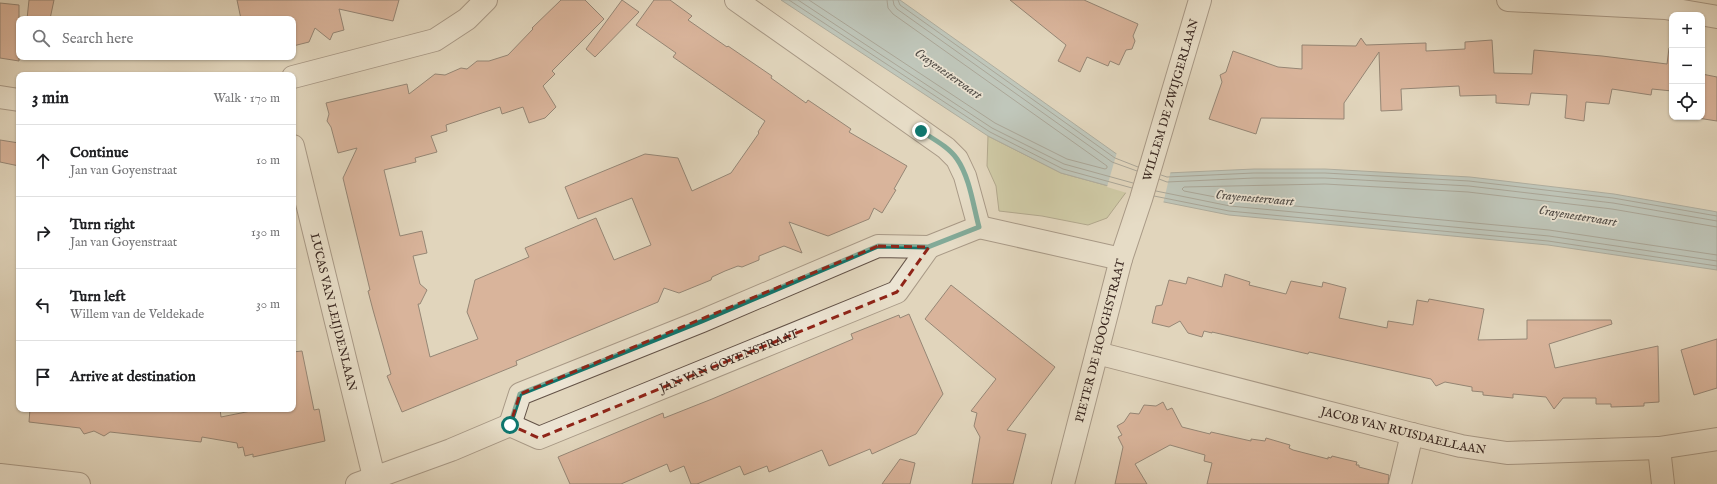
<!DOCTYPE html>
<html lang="en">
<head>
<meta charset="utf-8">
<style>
	body { margin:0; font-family:"IM FELL English",serif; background:#f2f2f2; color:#202124 }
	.controls { position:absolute; right:12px; top:12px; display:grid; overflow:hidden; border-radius:8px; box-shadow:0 1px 3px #0004 }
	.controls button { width:36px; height:36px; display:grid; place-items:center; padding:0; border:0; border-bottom:1px solid #e0e0e0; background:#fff; color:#202124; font:20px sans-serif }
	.stop { position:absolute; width:12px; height:12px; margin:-9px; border:3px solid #0f766e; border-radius:50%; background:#fff }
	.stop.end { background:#0f766e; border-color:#fff; box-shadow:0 1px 4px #0008 }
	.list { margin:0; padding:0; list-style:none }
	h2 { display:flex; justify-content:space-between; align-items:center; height:52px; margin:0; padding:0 16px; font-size:17px }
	h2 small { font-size:13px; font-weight:400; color:#757577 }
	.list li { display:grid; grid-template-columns:26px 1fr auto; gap:12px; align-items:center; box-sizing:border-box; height:72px; padding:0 16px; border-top:1px solid #e0e0e0 }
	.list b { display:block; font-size:15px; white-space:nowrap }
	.list p { margin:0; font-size:13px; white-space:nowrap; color:#757577 }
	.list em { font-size:13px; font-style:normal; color:#757577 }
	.icon { flex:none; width:22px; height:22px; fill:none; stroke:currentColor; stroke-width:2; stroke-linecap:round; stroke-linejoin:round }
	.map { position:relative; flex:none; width:1717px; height:484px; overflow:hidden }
	.search { position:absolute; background:#fff; box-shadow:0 1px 3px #0004; left:16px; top:16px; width:280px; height:44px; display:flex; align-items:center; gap:10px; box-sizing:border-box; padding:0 14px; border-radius:8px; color:#757577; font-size:15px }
	.panel { position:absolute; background:#fff; box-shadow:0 1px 3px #0004; left:16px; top:72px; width:280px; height:340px; border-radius:8px }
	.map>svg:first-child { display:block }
	.green { fill:#b8bc8d; stroke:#787256 }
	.water { fill:#97b6ba; stroke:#717d7c }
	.pier { fill:#e1d5bc }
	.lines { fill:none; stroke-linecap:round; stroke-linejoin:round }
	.shore { stroke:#686e6d; stroke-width:1 }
	.building { fill:#cf8d74; stroke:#392720 }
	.minor-casing { stroke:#635247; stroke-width:24 }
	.minor { stroke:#ece4d3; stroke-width:22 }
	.route { stroke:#0f766e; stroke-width:5 }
	.marked { fill:none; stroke:#8f2418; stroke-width:3; stroke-dasharray:8 5; stroke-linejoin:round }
	.labels { text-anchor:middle; stroke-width:3.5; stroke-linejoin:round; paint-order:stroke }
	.street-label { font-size:12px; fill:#392720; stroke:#ece4d3 }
	.water-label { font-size:13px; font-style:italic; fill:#504b46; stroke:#ece4d3 }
</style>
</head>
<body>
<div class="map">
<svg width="1717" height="484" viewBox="0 0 1717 484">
	<rect width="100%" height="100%" fill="#e1d5bc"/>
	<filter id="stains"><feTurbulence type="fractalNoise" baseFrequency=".005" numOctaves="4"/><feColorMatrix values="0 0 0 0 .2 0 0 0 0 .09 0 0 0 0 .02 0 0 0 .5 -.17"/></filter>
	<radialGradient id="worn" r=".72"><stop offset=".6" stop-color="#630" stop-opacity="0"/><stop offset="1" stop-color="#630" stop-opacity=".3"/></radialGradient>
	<path class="green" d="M988 136 1061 173 1127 191 1107 218 1088 225 1042 216 999 211 996 186 987 166Z"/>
	<path class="water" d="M781 0H900L1118 155 1167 173 1254 169H1325L1470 177 1614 194 1712 211 1717 212V270L1548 245 1229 215 1159 201 1127 191 1061 173 988 136Z"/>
	<path class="pier" d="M1117 152 1167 171 1171 170 1163 204 1107 187Z"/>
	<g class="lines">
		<path class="shore" d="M789 0 990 132 1063 169 1132 188
			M798 0 992 128 1064 164 1133 183
			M809 0 995 123 1067 159 1105 169 1107 168V166L893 14 888 8 887 0
			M893 0 894 5 897 9 1112 162 1137 171
			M898 0 900 5 1115 158 1138 167
			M1161 175 1167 177 1254 173H1325L1469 181 1613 198 1717 216
			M1159 179 1167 182 1254 178H1325L1469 186 1613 203 1717 221
			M1156 191 1230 206 1549 236 1717 261
			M1154 196 1229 211 1548 241 1717 266
			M1717 227 1612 209 1468 192 1325 184 1184 187 1182 189 1184 191 1231 200 1549 230 1717 255"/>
	</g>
	<path class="building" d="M29 0H54L50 19H27Z
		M237 0H399L393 21 339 9 344 30 333 33 330 40 315 28 309 42 293 46V19H241Z
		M561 0H585L604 19 552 71 555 74 543 86 556 107 545 118 529 123 523 107 502 114 500 107 446 125 447 131 431 136 437 152 415 158 416 162 384 170 400 236 422 231 427 253 413 256 420 284 427 290 420 304H418L430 357 478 339 467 312 475 280 529 257 525 248 596 218 614 260 651 245 632 198 578 219 565 187 645 154 678 158 692 191 731 173 759 133 758 132 765 121 673 57 676 53 636 25 654 0H670L692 16 688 20 727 47 728 46 772 76 771 78 806 103 808 100 851 129 849 132 907 166 894 189 896 190 882 213 874 208 869 219 828 236 789 222 802 253 784 246 759 256V260L742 267 738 266 725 271 712 277 711 280 679 293 664 288 658 302 516 361 517 365 402 412 387 376 391 374 373 310 368 291 370 290 343 178 357 148 338 153 331 127 327 121 329 114 326 103 407 84 409 94 435 74 445 75 461 68 467 69 477 61H489L508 55 533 29 532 28Z
		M622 0 639 12 595 57 586 49Z
		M1010 0H1084L1138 24 1133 36 1135 41 1132 49 1126 50 1119 65 1110 61 1108 66 1087 57 1080 72 1058 61 1066 45Z
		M0 3 19 5V61L0 58Z
		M1361 38 1366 45 1426 43V51L1465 49V42L1492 40 1494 73 1532 74 1534 50 1602 56 1667 64 1669 48H1672V91L1652 89 1651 95 1612 89 1609 104 1586 102 1584 121 1565 118 1567 95 1531 93 1529 105 1496 103V95L1460 96 1459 86 1401 89 1402 110 1381 111 1379 52 1344 103V119L1261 118 1256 134 1209 119 1222 82 1220 75 1226 72 1233 51 1278 67 1302 69V45L1356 46Z
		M1702 74 1717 77V121L1691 117H1702Z
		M0 140 19 143V166L0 162Z
		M1225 274 1250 282 1249 285 1286 294 1291 281 1322 287 1323 282 1346 288 1339 318 1387 328 1388 321 1413 325 1417 300 1428 302 1429 299 1484 309 1478 340 1527 339V320H1611L1612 324 1549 344 1555 368 1658 346 1659 402 1644 403V406L1611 407V404H1596V398H1563L1554 409 1546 397 1513 394V398L1483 395V392L1472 391V387L1445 382 1436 386 1431 379 1309 352 1308 354 1212 332V333L1204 331 1202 337 1188 333 1180 321 1169 327 1152 323 1156 306 1162 305 1169 280 1186 284 1188 277 1222 287Z
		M951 285 1055 367 1007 430 1026 434 1013 484H972L980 437 974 426 977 413 971 411 996 379 925 319Z
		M909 314 943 394 916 434 872 454 870 449 829 466 822 450 769 472 767 466 744 475 740 466 697 484H691L684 466 670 472 667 464 621 484H570L558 457 663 413 664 418 712 399 853 339 851 334 899 315 900 318Z
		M1717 339V388L1694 395 1681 350Z
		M302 351 314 410 319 409 325 441 253 457V454L245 456 243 447 238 448 237 443 202 437 201 442 110 432 104 436 94 431 84 434 80 428 29 422 30 409H220L221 417 261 409H293V352Z
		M1163 402 1167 410 1172 408 1182 427 1210 434 1211 432 1251 441V439L1265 441 1266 438 1290 445 1289 448 1293 450 1328 459V457L1331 458 1332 456 1344 459 1357 462 1356 465H1359V467L1389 475 1388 484H1207L1212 463 1204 461 1205 455 1170 445 1135 464 1147 484H1115L1123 447 1118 437 1122 435 1117 426 1124 422 1130 413 1139 414 1144 405 1156 406Z
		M900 459 915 463 910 484H882Z"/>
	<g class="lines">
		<defs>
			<g id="minor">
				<path d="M736 0 946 148 957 159 965 176 979 227"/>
				<path d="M1508 0 1665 8 1717 17"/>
				<path d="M293 77 435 40 467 19 486 0"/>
				<path d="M0 97 19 100"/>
				<path id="s1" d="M293 146 374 477"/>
				<path d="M979 227 1121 259"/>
				<path id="s2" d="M1097 353 1412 434 1461 446 1507 453 1659 448 1717 439"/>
				<path d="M510 425 520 394 702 321 878 246 929 247 979 227"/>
				<path d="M1659 448 1663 484"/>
				<path d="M0 475 79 484"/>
				<path id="s3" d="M357 484 451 450 510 425 539 438 897 292 929 247"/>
				<path id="s4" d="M1063 484 1121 259 1141 199 1200 0"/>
				<path d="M1400 484 1412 434"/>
			</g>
		</defs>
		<use href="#minor" class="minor-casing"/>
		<use href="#minor" class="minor"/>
	</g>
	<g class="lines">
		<path class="route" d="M510 425 520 394 702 321 878 246 928 247 979 227C973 205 970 178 957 159 949 147 933 139 921 131"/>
	</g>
	<path d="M0 0H1717V484H0ZM878 246 929 247 897 292 539 438 510 425 520 394Z" fill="#e1d5bc" fill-opacity=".55" fill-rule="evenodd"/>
	<path class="marked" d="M878 246 929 247 897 292 539 438 510 425 520 394Z"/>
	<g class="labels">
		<g class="street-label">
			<text dy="4" stroke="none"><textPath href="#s4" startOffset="399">WILLEM DE ZWIJGERLAAN</textPath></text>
			<text dy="4" stroke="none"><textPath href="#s1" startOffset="171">LUCAS VAN LEIJDENLAAN</textPath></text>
			<text dy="4" stroke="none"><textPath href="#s4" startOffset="148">PIETER DE HOOGHSTRAAT</textPath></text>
			<text dy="4" stroke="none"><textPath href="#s3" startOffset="401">JAN VAN GOYENSTRAAT</textPath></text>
			<text dy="4" stroke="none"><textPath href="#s2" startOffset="316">JACOB VAN RUISDAELLAAN</textPath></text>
		</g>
		<g class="water-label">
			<text transform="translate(949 73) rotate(35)" y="5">Crayenestervaart</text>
			<text transform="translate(1255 197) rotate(5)" y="5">Crayenestervaart</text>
			<text transform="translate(1578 215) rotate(9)" y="5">Crayenestervaart</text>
		</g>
	</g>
	<rect width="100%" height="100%" filter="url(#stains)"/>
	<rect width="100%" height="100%" fill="url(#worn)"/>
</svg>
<div class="controls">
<button>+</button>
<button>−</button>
<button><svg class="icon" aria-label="locate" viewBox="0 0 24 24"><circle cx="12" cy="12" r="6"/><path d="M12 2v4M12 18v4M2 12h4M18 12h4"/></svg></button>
</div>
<div class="stop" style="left:510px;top:425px"></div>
<div class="stop end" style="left:921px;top:131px"></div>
<div class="search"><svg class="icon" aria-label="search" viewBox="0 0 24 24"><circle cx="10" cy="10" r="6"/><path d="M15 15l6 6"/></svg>Search here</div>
<section class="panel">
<h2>3 min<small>Walk · 170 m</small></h2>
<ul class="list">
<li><svg class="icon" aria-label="ahead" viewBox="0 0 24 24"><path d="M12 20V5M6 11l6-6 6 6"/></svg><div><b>Continue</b><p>Jan van Goyenstraat</p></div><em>10 m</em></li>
<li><svg class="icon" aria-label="right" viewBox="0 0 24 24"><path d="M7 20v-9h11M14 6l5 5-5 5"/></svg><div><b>Turn right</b><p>Jan van Goyenstraat</p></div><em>130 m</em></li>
<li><svg class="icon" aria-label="left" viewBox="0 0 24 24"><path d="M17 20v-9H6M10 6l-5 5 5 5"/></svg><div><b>Turn left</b><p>Willem van de Veldekade</p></div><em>30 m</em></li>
<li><svg class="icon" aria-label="arrive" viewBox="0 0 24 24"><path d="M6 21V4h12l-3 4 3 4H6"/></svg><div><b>Arrive at destination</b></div></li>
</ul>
</section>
</div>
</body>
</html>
